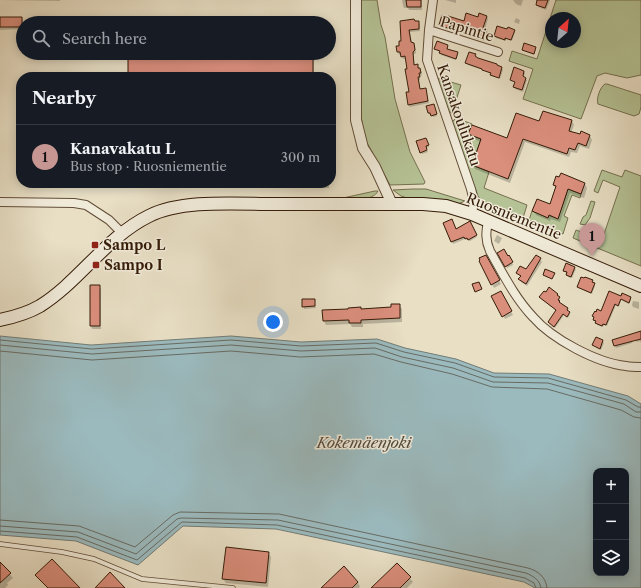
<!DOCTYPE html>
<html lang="en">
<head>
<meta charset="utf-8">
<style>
	body { margin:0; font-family:"Libre Caslon Text",serif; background:#20242c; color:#f1f3f6 }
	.controls { position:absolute; right:12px; bottom:12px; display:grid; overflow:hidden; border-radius:8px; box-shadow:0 2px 10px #0003 }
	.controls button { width:36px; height:36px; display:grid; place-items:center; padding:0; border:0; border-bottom:1px solid #363941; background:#171b24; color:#f1f3f6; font:20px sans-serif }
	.compass { position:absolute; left:545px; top:12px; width:36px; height:36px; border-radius:50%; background:#171b24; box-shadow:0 2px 10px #0003; rotate:27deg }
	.you { position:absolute; left:273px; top:322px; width:14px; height:14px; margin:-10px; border:3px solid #fff; border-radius:50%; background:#1a73e8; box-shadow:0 0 0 6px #1a73e833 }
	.badge { display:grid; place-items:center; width:26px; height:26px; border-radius:50%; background:#c59692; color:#111; font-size:13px; font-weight:700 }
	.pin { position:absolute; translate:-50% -33px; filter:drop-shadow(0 1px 2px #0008) }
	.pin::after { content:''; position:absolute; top:21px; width:14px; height:12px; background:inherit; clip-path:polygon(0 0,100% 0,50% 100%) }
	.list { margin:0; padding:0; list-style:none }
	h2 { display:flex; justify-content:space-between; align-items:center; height:52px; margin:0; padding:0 16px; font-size:17px }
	h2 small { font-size:13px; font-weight:400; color:#9ea1a6 }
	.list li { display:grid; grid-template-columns:26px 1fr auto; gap:12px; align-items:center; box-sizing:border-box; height:64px; padding:0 16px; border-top:1px solid #363941 }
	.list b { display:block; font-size:15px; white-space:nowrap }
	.list p { margin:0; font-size:13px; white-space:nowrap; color:#9ea1a6 }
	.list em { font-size:13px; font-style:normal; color:#9ea1a6 }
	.icon { flex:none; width:22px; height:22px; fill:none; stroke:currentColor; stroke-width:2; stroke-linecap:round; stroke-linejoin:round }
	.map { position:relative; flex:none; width:641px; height:588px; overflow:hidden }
	.search { position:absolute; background:#171b24; box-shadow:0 2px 10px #0003; left:16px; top:16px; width:320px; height:44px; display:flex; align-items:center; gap:10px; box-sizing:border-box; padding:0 14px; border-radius:22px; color:#9ea1a6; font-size:15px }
	.panel { position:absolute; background:#171b24; box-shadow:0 2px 10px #0003; left:16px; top:72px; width:320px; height:116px; border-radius:16px }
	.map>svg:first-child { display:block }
	.green { fill:#b5c295; stroke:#756f4e; fill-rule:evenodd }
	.water { fill:#9bbabe; stroke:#727b75; fill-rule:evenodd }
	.shadow { fill:#0003 }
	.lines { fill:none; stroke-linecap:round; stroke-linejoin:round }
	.shore { stroke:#686b63; stroke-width:1 }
	.building { fill:#da8e7c; stroke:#351c08 }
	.service-casing { stroke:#624d37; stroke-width:5.5 }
	.minor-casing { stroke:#624d37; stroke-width:10 }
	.tertiary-casing { stroke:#624d37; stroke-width:12 }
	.secondary-casing { stroke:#351c08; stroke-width:14 }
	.service { stroke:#f0ead9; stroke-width:4 }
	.minor { stroke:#f0ead9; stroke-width:8 }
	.tertiary { stroke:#f0ead9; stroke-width:10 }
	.secondary { stroke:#f0ead9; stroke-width:12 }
	.poi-dot { fill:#8f2418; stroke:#f0ead9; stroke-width:1.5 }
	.labels { text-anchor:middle; stroke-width:3; stroke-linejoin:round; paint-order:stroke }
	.street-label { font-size:14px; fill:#351c08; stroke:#f0ead9 }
	.poi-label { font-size:14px; font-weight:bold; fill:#351c08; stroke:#f0ead9; text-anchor:start }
	.water-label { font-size:15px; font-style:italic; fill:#544b3f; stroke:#f0ead9 }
</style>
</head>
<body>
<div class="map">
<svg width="641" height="588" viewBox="0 0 641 588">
	<rect width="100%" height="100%" fill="#e8dfc5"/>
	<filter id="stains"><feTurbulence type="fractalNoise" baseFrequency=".005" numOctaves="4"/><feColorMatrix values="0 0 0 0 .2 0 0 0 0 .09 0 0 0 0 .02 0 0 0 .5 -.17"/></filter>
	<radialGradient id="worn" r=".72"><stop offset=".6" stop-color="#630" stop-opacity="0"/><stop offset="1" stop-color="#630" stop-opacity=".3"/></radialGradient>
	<path class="green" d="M361 0H377L381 25 385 37 395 99 410 152 425 182 424 184 390 185 364 137 361 115Z
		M556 0H641V75L627 78 605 73 597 76 581 119 523 99 533 69 509 61 512 51 537 59ZM551 18H575V42H551Z
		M437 78 461 85 452 113 448 111Z
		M605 84H607L641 95V107L639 114 634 116 598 104C596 99 600 87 605 84Z
		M456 118 472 124 468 134 481 139 472 165 489 172 484 188 527 205 523 218 481 200 478 196 451 123Z
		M602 170 622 177 625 170 641 176V266L573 238 576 230 602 240 620 187 603 180 598 193 594 191Z
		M413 189H426L465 201 458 204 435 199 407 198 401 196 393 190Z
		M568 189 581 194 580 198 572 195 564 216 568 218 563 234 529 220 532 211 558 218Z
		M375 191H378C372 202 354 198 343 198Z
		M591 201 595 202 590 218 585 225 580 224 583 217 586 215Z"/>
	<path class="water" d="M0 336 91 345 231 336 301 342 377 339 405 348 456 359 494 373 549 374 628 396 641 404V588H535L524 582 276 529 183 526 138 565 76 541 0 535ZM596 471H626V573H596Z"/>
	<path class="shadow" d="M0 0H60V1Z
		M402 0H422V10H409L408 8H404L403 5Z
		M445 0H456V3Z
		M513 0H523L521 6 516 4Z
		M536 0H550L546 10 538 7 537 5 538 1Z
		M487 17 488 19 485 29 488 32 485 41 475 38 474 36 475 31 468 29 467 32 456 28 455 32 442 27 440 25 464 22Z
		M22 18 23 21V29L0 30V20Z
		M516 18 520 20 519 24 514 22Z
		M143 22 298 23H143Z
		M401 22H418L420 24V31L410 32 412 43 415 46 416 53 413 55 415 66 417 65 421 71 422 75 420 76V80H419L420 90 426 89 429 103 410 107 409 105 407 93H410L406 59H403L402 54 399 55 397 47 401 46 402 41Z
		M508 30H514L515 32 512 41 506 39V41L496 38 495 36Z
		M448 46V50L457 53 458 55 456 60 441 55 440 52 435 49Z
		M535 48 536 49 534 55 524 51 523 50Z
		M129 53H314V77H129Z
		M475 55 476 58 502 68 503 70 500 79 492 76 491 74 483 70 468 65 466 63Z
		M524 71 525 73 523 78 527 80 523 92 515 89 514 87Z
		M434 107 437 116 433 117 432 114 430 115 428 113Z
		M572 121 574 125 571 133 580 135 590 136 592 140 589 149 580 146 577 153 571 152 569 157 525 142 510 183 475 169 473 165 481 142 471 138 469 134 508 139 540 122Z
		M427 141 429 147 426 148 428 152 422 154 421 152Z
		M560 178 585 184 587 188 584 198 570 193 560 222 551 219 550 221 536 215 534 211 550 206 556 189 554 185Z
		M86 183H229V187H88Z
		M267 183H329V188H269Z
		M444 223 455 230 470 223 477 237 470 241 465 239 453 244Z
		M497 235 502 238 499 244 494 241Z
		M499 253 507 257 509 256 513 265 507 268Z
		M485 256 501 284 494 288 480 261Z
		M540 259 542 262 527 286 521 282 520 279 521 277 517 273 526 271Z
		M574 268 576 269 572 278 568 277 567 273 564 271Z
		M592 281 595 286 592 294 579 288 578 287Z
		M91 286H99L101 289V329H92L91 326Z
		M500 292 513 315 505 319 492 296Z
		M557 294 560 300 559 301 560 303 567 308 568 312 570 314 568 318 564 315 555 328 549 322 557 311 540 298Z
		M621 298H631V300L629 304 621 300 619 307 616 305 607 326 604 325 603 327 597 325V322L594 320Z
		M303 300H314L316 308 304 309Z
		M633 301 639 302V309L633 307 632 305Z
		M399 305 402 309V322L363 324V327H352L350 324 326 325 324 321V311L392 308Z
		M641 332V343L640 341 637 342 636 341 639 333Z
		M634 336 632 343 616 348 615 346 613 340Z
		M603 341 604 343 601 350 593 345Z
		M268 552 271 557 268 587 226 583 223 579Z
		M0 563 13 578 7 583 8 585 5 588H0Z
		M397 564 413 582 407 588H372Z
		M358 582 360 587 359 588H322Z"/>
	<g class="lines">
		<path class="shore" d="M0 340 92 349 231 340 301 346 376 343 404 352 455 363 494 377 548 378 626 400 638 407H641
			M0 345 92 354 231 345 301 351 375 348 402 357 453 368 493 382 548 383 624 404 636 412H641
			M0 351 92 360 231 351 300 357 374 354 401 362 452 374 492 387 547 389 621 410 634 417 641 418
			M0 520 79 526 135 547 173 515 180 512 279 514 528 568C538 571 546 577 547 588
			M0 526 78 532 136 554 177 519 181 518 278 520 526 573C533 576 540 580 541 588
			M0 531 77 537 137 560 182 522 277 525 525 578 534 583 536 588"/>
	</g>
	<path class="building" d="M406 0H421V7H407Z
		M537 0H548L545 8 536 5Z
		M466 13 478 17 479 13 487 16 483 28 487 29 484 40 473 36 475 29 466 27 465 30 455 26 454 30 439 25 442 15 448 17V16L464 21Z
		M0 17H22V27H0Z
		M414 19 415 21H419V29L409 30 411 42 414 43 415 50 413 52 414 65 418 64V68H420L421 73H419L420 77H418L420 89 426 88 428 101 408 105 406 92H409L405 69H407L405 56 401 57 400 52H397L396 46H399V41H401L400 21Z
		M497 26 507 29 508 27 515 30 511 40 505 38V40L494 36Z
		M437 41 448 45 447 49 458 52 456 59 439 53 440 51 434 49Z
		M524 43 536 47 534 54 522 50Z
		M469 52 476 54 475 56 478 58 497 64V65L502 67 499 78 490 75 491 73 482 70V69L465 63Z
		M128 53H313V77H128Z
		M514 67 524 71 523 76 526 78 522 90 513 87 515 82 510 80Z
		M434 104 437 114 431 116 430 113H428L426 106Z
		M543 111 572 120 569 131 580 134 581 131 590 135 586 146 578 143 575 150 569 148 567 154 523 139 508 179 472 165 481 139 468 134 472 125 507 138 516 113 539 121Z
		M426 138 429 145 426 146 427 150 420 153 416 141Z
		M561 173 585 183 581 194 568 189 558 219 549 215 548 218 532 211 537 199 550 204 556 186 553 185 556 176 559 177Z
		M452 219 456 229 470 221 477 235 468 240 467 238 465 239 464 237 451 242 443 223Z
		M504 249 508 256 509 255 513 262 505 267 497 253Z
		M486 255 500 280 491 285 479 261 480 260 479 258Z
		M536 255 541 258 526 284 518 279 521 276 516 273 520 266 526 269Z
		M566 263 575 267 571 277 566 275 567 272 563 271Z
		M545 269 555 273 552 279 543 275Z
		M581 277 584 278 585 277 593 280 592 282 595 283 591 293 577 287Z
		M479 282 482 289 475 292 472 284Z
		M90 285H100V326H90Z
		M549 287 558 294 557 295 560 297 558 300 560 301 559 302 568 308 567 310 570 312 567 317 563 314 554 327 548 322 556 310 539 297 544 291 546 292Z
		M501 291 512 311 502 317 491 296Z
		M609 291 621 296 622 293 631 297 629 303 621 299 618 306 615 304 606 325 603 324 602 326 595 323 596 321 593 320 594 317 592 316 595 311 596 312 597 309 601 311Z
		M302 299H315V306L302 307Z
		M391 304H400V318L361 320V323H349V320L323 321 322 310 348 309V308L361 307V309L391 307Z
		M641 331V339L614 346 612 340Z
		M596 337 603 340 600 349 592 345Z
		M226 547 269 552 266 583 222 579Z
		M52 559 80 588H48L35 575Z
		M0 562 11 573 0 583Z
		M397 563 411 577 400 588H371Z
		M344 566 358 582 352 588H321Z
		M110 572 125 588H95Z"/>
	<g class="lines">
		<defs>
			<path id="service" d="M0 544 62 552 94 559 142 579 233 588"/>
			<path id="minor" d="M433 0 429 30 427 60 471 189 474 201 472 214
				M429 30 498 52
				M0 202 74 203 86 205 109 220 122 233
				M488 221C486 232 485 240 490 251 503 274 515 298 533 317 552 339 597 363 626 366 631 367 636 367 641 367"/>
			<path id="tertiary" d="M356 0V120L363 148 375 167 392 204"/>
			<path id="secondary" d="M0 320C14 317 28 313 40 306 80 281 106 237 149 216 182 199 238 204 275 204 324 204 373 204 423 204L446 206 472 214 641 286"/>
		</defs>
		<use href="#service" class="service-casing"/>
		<use href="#minor" class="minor-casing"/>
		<use href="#tertiary" class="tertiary-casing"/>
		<use href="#secondary" class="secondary-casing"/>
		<use href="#service" class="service"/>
		<use href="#minor" class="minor"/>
		<use href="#tertiary" class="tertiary"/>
		<use href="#secondary" class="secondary"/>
	</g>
	<g class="poi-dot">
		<rect x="91" y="241" width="8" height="8" rx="2"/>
		<rect x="92" y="261" width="8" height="8" rx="2"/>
	</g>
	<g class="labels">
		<g class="street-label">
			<text transform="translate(467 29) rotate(17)" y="5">Papintie</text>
			<text transform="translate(459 115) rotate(71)" y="5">Kansakoulukatu</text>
			<text transform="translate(514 216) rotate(22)" y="5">Ruosniementie</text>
		</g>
		<g class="poi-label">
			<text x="103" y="250">Sampo L</text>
			<text x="104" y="270">Sampo I</text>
		</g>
		<g class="water-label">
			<text x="364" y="448">Kokemäenjoki</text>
		</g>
	</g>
	<rect width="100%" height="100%" filter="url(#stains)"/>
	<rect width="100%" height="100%" fill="url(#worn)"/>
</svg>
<div class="controls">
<button>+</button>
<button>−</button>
<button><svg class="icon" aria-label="layers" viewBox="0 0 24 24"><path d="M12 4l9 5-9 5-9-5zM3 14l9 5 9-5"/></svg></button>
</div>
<svg class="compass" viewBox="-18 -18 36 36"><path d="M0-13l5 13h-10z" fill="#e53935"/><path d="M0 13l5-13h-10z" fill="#9ea1a6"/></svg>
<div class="you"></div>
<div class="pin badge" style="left:592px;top:256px">1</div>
<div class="search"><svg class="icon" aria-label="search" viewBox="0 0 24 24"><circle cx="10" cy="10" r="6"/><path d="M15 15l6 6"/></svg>Search here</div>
<section class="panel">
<h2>Nearby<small></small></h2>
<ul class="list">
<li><span class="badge">1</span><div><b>Kanavakatu L</b><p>Bus stop · Ruosniementie</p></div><em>300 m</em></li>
</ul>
</section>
</div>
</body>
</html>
